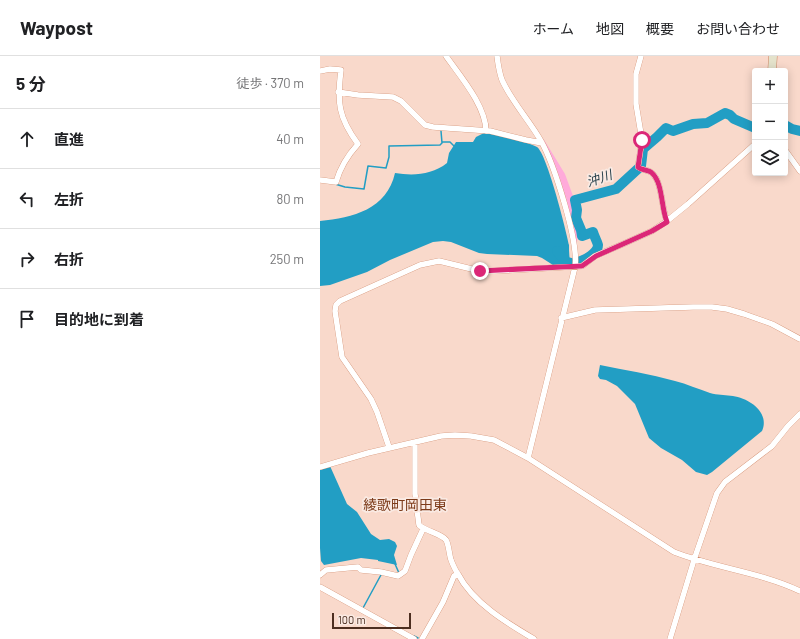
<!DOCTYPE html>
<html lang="ja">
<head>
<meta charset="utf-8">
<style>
	body { margin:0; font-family:Barlow,"Noto Sans JP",sans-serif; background:#f6f6f6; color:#202124 }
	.controls { position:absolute; right:12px; top:12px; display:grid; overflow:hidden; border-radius:4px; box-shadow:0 2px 10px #0003 }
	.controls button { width:36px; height:36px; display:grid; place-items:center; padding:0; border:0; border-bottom:1px solid #e0e0e0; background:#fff; color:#202124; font:20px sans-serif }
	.scale { position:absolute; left:12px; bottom:10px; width:79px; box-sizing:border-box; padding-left:4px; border:2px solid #4d2e20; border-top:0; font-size:11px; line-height:14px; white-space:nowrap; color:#4d2e20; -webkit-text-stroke:3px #faeae3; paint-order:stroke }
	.stop { position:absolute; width:12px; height:12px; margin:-9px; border:3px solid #db2777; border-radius:50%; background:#fff }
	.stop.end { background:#db2777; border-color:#fff; box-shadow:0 1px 4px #0008 }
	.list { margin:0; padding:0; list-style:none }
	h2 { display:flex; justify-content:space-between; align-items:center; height:52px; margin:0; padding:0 16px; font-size:17px }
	h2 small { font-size:13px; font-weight:400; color:#757577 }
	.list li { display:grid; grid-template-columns:26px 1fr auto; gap:12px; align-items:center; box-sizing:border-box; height:60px; padding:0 16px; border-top:1px solid #e0e0e0 }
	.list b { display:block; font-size:15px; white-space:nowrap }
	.list em { font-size:13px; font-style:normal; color:#757577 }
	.icon { flex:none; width:22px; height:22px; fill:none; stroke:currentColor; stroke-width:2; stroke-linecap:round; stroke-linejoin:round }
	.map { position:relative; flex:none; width:480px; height:583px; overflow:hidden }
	header { display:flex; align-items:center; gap:24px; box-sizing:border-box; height:56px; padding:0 20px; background:#fff; border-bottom:1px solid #e0e0e0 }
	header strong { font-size:19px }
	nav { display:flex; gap:22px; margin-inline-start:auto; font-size:14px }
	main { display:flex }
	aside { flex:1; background:#fff }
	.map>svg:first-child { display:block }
	.green { fill:#ffaada }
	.water { fill:#229ec4 }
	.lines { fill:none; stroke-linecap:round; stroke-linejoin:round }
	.stream { stroke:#229ec4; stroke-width:1.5 }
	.river { stroke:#229ec4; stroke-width:10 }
	.street-casing { stroke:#ce8564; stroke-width:6 }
	.secondary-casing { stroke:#ce8564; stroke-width:9 }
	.street { stroke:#fff; stroke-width:5.5 }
	.secondary { stroke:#e4e2cb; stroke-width:8 }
	.route { stroke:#db2777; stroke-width:5 }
	.labels { text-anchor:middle; stroke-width:3.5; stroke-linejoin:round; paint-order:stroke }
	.water-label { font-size:13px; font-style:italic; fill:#28414b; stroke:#faeae3 }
	.quarter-label { font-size:14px; fill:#7c3a19; stroke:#faeae3 }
</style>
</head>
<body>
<header>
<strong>Waypost</strong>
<nav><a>ホーム</a><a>地図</a><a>概要</a><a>お問い合わせ</a></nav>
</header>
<main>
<aside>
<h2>5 分<small>徒歩 · 370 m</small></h2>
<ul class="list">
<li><svg class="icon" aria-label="ahead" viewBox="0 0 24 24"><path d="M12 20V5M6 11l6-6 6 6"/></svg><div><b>直進</b></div><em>40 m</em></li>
<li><svg class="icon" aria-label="left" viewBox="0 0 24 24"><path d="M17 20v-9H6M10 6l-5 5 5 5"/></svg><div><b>左折</b></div><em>80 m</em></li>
<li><svg class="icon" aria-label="right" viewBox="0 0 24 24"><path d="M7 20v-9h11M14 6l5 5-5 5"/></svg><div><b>右折</b></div><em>250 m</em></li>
<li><svg class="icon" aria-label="arrive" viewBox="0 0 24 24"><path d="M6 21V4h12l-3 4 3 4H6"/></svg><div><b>目的地に到着</b></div></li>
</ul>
</aside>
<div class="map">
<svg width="480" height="583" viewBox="0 0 480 583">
	<rect width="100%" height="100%" fill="#f9d9cb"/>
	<path class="green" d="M223 82 245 118 253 140 256 154 255 162 259 170 256 194 246 144 238 118Z"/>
	<path class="water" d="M164 77C171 77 212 87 217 91 227 98 246 174 249 189 249 194 249 199 250 204L243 205V209H233L222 202 217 200 167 198 159 197 131 186 123 185 113 186 70 204 47 216 10 229 0 230V165C33 162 67 153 75 117 93 120 112 119 127 107L129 97 136 86H153L156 81Z
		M280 309C305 314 330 318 355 325 367 328 378 333 390 337 405 341 416 337 431 347 441 353 447 364 442 375L392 416 387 419 376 416 362 404 341 392 329 382 315 348 297 330 286 324 280 323 278 320Z
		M10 410 27 448 37 456 51 478 60 484 69 483 75 486 77 490 74 499 77 509 58 505V504L41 502 4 509 1 505 0 492V414Z"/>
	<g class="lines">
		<path class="stream" d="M122 86H130L134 90
			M15 128 25 131 44 133 48 110 66 112 69 101V90L120 89 122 87 121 75
			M75 508 79 517
			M43 552 62 517
			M94 580 98 582"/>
		<path class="river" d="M465 69 472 73 480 75
			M237 195 246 206 251 207
			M258 206C265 204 278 197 278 189 277 185 274 180 273 176L262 180 261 174 256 162 257 154 255 144 296 133 321 110 323 93 337 81 346 72 353 75 373 68 387 67 405 57 410 59 414 63 435 72"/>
		<defs>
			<path id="street" d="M126 0C140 20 166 50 166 75
				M177 0C178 8 179 16 182 24 192 46 209 64 221 85 234 108 259 186 255 211L208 402
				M321 0 316 18V48L322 84 318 111C323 115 328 113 332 117 343 127 341 152 347 165
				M0 15 10 13 21 14C17 46 18 61 38 88 28 99 20 112 16 126L0 124
				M18 36 38 39 73 41 81 45 105 69 113 71 170 75 206 84 222 87
				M465 94 480 115
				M241 262 275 254 373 251H392L407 253 424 258 452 268 480 283
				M95 386V438L99 469C105 475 122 478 126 484 129 489 129 498 131 504 133 509 135 514 138 518 153 547 187 567 214 583
				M69 391 57 356 51 343 22 301 15 255 16 249 20 245 100 209 119 205 160 215H175L262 210 275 200 303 188 332 175 347 165 368 148 435 88
				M0 411 48 397 121 380 135 379 151 380 174 384 208 402 354 496C395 512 440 516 480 535
				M0 519 6 514 38 511 41 514 61 516 78 520 85 515 91 499 103 473
				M0 531 94 583
				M102 583 123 546 134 520 138 518
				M350 583 374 504 397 437 405 426 452 390 468 370 480 358"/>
			<path id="secondary" d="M452 15 453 0"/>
		</defs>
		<use href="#street" class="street-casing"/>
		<use href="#secondary" class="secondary-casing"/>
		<use href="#street" class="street"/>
		<use href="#secondary" class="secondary"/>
	</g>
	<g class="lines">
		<path class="route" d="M160 215 262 210 276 200 303 188 332 175 347 166C341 152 343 127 332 117 328 113 322 115 318 111L322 84"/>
	</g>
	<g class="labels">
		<g class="water-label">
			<text transform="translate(279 122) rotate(-19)" y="5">沖川</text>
		</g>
		<g class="quarter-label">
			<text x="85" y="454">綾歌町岡田東</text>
		</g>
	</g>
</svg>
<div class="controls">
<button>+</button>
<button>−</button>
<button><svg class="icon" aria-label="layers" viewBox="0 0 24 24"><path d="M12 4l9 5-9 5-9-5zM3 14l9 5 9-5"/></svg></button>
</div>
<div class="scale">100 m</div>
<div class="stop" style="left:322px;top:84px"></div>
<div class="stop end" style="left:160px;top:215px"></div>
</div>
</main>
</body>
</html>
